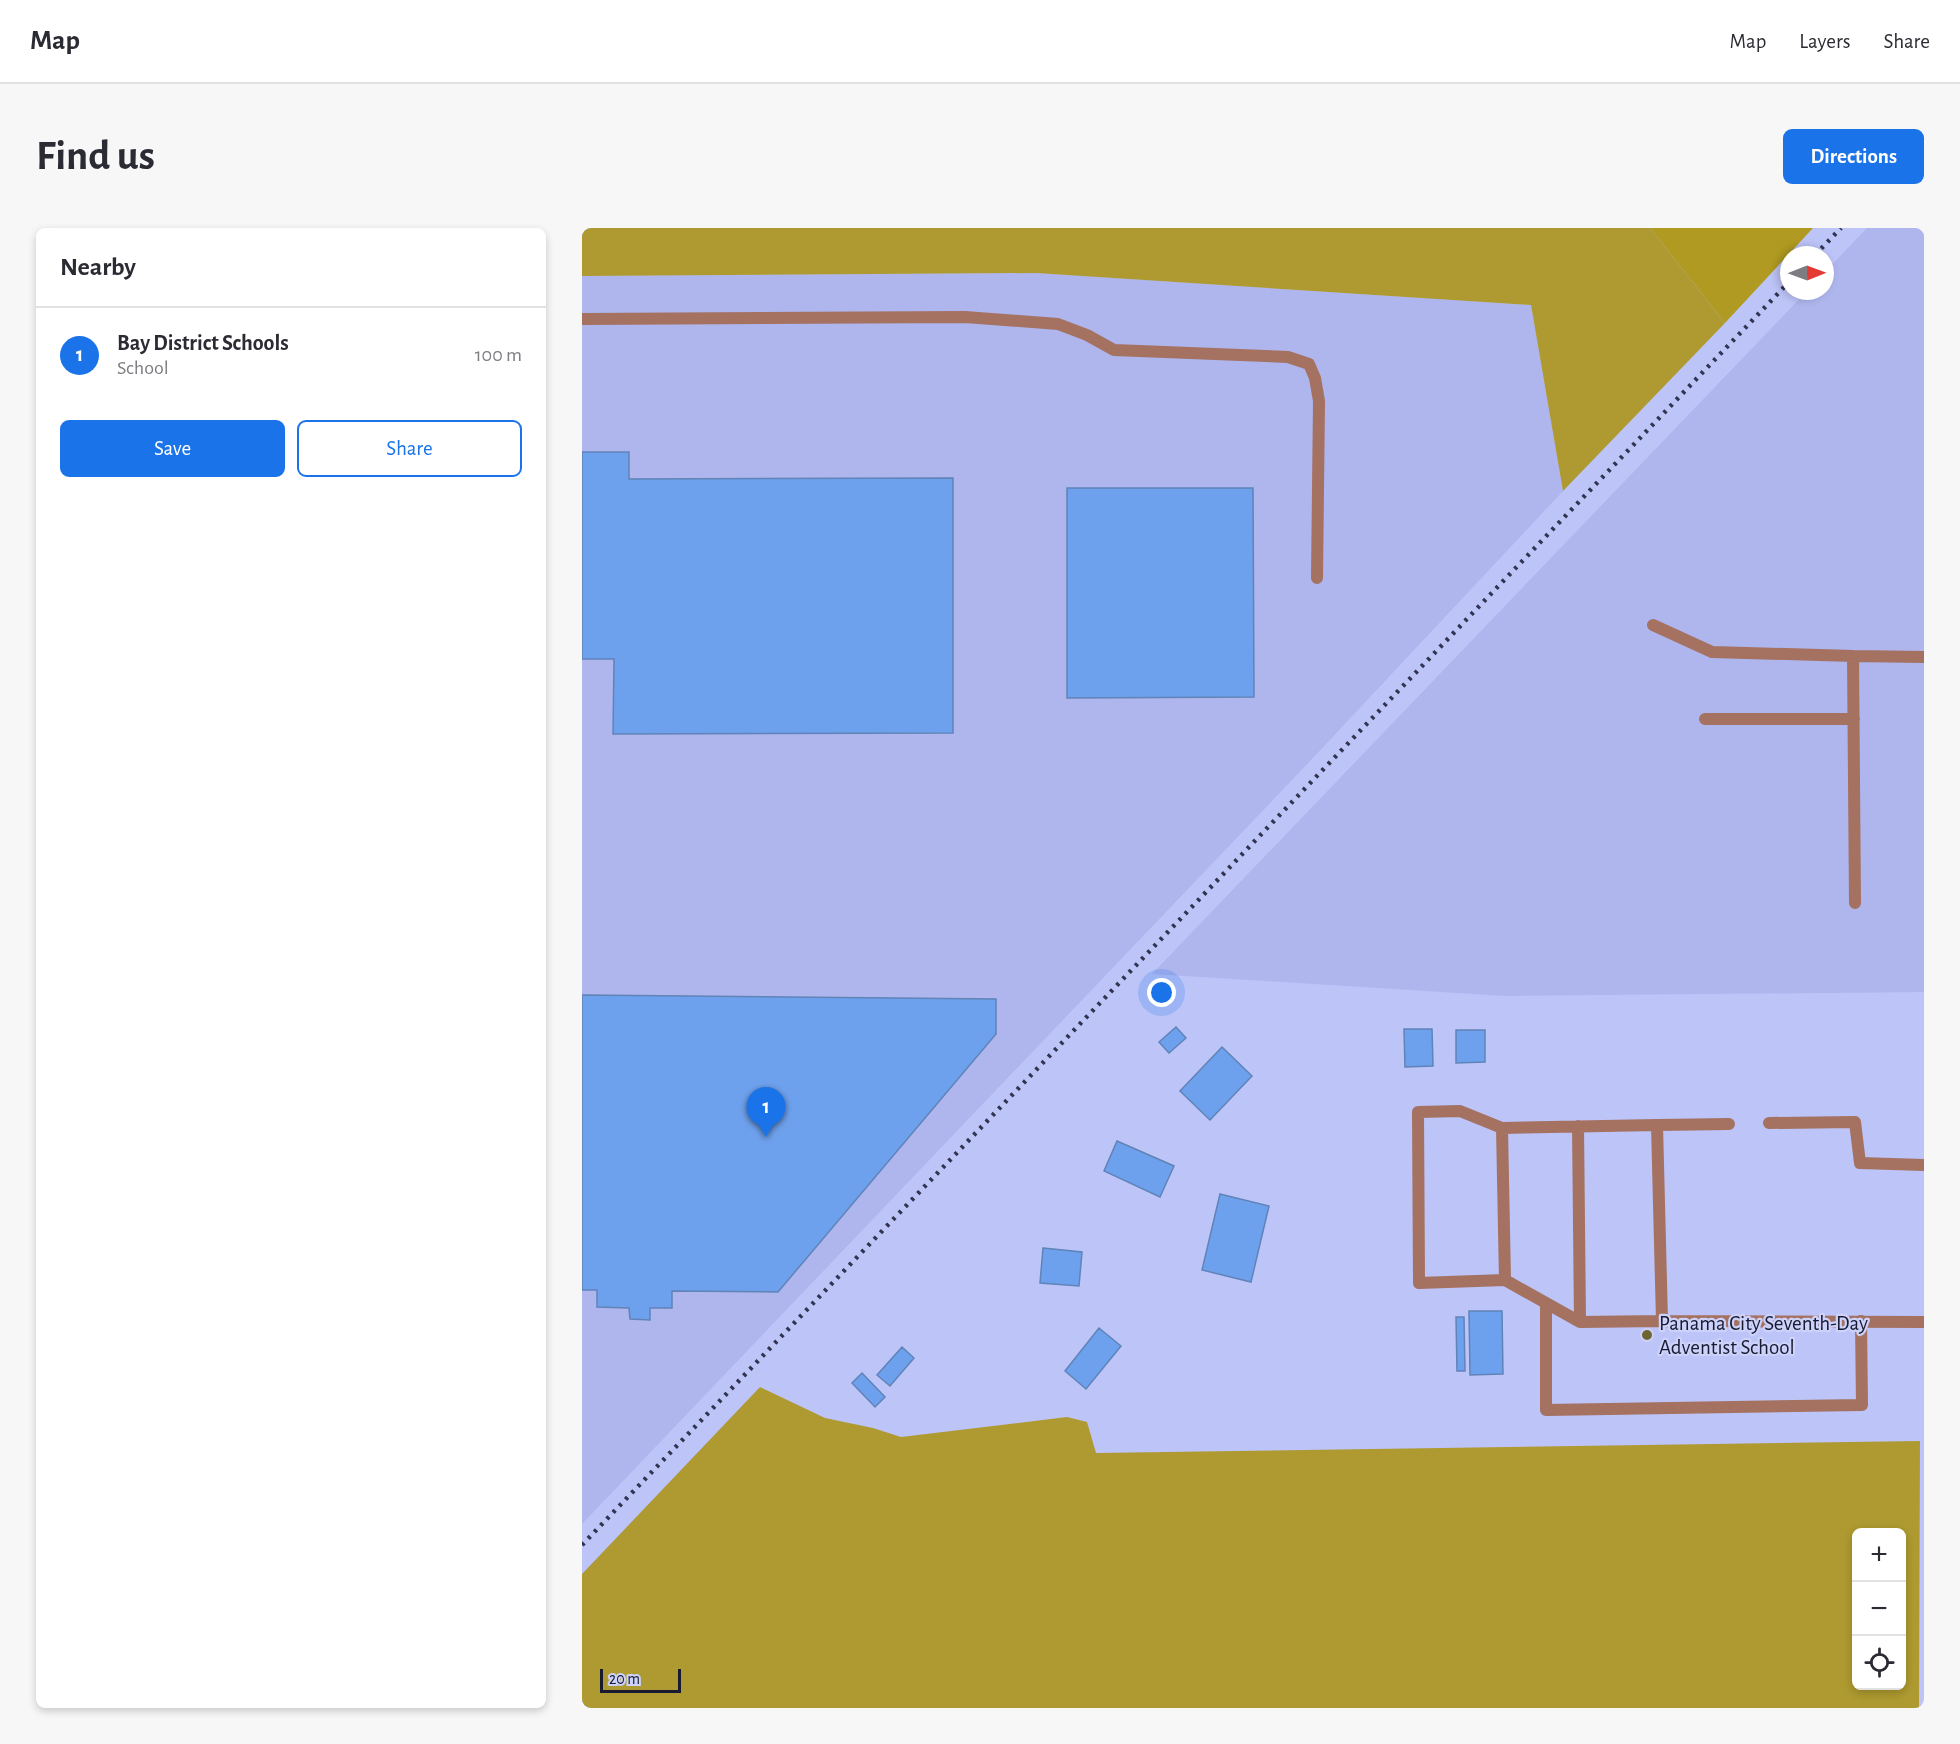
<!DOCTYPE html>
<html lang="en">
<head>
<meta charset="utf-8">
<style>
	body { margin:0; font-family:"Alegreya Sans",sans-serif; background:#f7f7f7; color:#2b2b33 }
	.controls { position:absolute; right:18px; bottom:18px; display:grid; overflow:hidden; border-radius:9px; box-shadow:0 3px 9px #0003 }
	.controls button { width:54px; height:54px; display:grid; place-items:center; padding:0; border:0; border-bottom:2px solid #e1e1e2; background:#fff; color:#2b2b33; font:30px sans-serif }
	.compass { position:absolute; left:1198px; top:18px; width:54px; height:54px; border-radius:50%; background:#fff; box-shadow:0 3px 9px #0003; rotate:89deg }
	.scale { position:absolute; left:18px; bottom:15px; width:81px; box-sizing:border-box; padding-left:6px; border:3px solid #181a32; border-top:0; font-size:16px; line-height:21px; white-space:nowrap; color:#181a32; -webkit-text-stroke:4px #ccd2f9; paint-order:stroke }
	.you { position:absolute; left:580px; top:765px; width:21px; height:21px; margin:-15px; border:4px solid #fff; border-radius:50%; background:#1a73e8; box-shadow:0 0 0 9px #1a73e833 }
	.badge { display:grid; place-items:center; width:39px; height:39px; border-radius:50%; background:#1a73e8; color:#fff; font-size:20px; font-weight:700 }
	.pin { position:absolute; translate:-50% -50px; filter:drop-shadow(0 2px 3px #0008) }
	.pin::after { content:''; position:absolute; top:32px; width:21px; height:18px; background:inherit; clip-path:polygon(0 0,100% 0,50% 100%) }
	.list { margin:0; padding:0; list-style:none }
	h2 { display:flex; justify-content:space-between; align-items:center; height:78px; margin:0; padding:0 24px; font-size:26px }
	h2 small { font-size:20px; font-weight:400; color:#7c7c81 }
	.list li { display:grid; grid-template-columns:39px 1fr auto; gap:18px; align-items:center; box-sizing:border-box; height:96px; padding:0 24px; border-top:2px solid #e1e1e2 }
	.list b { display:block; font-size:22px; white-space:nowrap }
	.list p { margin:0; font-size:20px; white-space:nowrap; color:#7c7c81 }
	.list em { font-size:20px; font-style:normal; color:#7c7c81 }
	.actions { display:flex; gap:12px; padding:18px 24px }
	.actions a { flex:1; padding:14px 0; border:2px solid #1a73e8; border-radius:9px; text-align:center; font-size:21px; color:#1a73e8 }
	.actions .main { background:#1a73e8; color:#fff }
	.icon { flex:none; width:33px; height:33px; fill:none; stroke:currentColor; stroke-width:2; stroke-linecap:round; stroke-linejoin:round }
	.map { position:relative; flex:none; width:1342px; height:1480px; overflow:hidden; border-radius:9px }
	header { display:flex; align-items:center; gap:36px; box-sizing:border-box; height:84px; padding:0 30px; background:#fff; border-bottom:2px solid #e1e1e2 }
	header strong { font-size:28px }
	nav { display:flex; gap:33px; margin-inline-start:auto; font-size:21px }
	.intro { display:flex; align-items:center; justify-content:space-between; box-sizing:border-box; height:144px; padding:0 36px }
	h1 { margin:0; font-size:42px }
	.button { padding:15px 27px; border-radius:9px; background:#1a73e8; color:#fff; font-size:21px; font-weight:700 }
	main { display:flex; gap:36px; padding:0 36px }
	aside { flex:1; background:#fff; border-radius:9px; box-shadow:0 3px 9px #0003 }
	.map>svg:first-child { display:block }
	.built { fill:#aeb6ed }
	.green { fill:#b09a21 }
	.forest { fill:#ae9a30; fill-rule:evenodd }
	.building { fill:#6ea1ed; stroke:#6083b8; stroke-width:1.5 }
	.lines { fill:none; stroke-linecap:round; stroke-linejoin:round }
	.service { stroke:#a57161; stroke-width:12 }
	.rail { stroke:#313450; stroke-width:4.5; stroke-dasharray:3 6; stroke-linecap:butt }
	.poi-dot { fill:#6e6430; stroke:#ccd2f9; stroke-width:2 }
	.labels { text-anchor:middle; stroke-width:4.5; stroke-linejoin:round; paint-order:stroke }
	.poi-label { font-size:21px; fill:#181a32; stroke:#ccd2f9; text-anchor:start }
</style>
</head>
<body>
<header>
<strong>Map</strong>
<nav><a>Map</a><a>Layers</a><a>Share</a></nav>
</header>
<div class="intro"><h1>Find us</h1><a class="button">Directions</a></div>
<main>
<aside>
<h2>Nearby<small></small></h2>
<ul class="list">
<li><span class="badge">1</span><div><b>Bay District Schools</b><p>School</p></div><em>100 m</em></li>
</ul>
<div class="actions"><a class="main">Save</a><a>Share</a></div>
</aside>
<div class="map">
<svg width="1342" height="1480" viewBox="0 0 1342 1480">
	<rect width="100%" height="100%" fill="#bdc4f8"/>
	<path class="built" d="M1285 0H1342V764L923 768 570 746 1225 63H1243V44Z
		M454 45 949 77 981 263 730 531 0 1296V48Z"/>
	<path class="green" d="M1068 0H1231L1143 95Z"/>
	<path class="forest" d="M0 0H1068L1143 95 981 263 949 77 454 45 0 48Z
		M178 1159 243 1190 291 1200 319 1209 485 1189 505 1194 514 1225 1338 1213 1337 1480H0V1346ZM1274 1304H1320V1458H1274Z"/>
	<path class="building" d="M0 224H47V251L371 250V505L31 506 32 431H0Z
		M485 260H671L672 469 485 470Z
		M0 767 414 771V806L196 1064 90 1063V1080H68V1092L48 1091 47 1080 15 1079V1062H0Z
		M594 799 604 810 587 825 577 814Z
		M822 801H850L851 838 823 839Z
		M874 802H903V834L874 835Z
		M640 819 670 848 628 892 598 863Z
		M535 913 592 938 578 969 522 943Z
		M638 966 687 978 669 1054 620 1042Z
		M461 1020 500 1024 497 1058 458 1055Z
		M887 1083H920L921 1146 888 1147Z
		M874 1089H882L883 1143H875Z
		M517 1100 539 1118 504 1161 483 1143Z
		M320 1119 332 1130 308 1158 295 1147Z
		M280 1145 303 1169 293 1179 270 1155Z"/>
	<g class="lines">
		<path class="service" d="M0 91 383 89 476 96 505 107 532 122 706 129 727 136 733 150 737 173 735 350
			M1071 397 1130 424 1271 428
			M1123 491H1272
			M1273 675 1271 428 1342 429
			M1187 895 1273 894 1278 935 1342 937
			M1147 896 1075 897 1080 1093 1342 1094
			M996 898 998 1094 1080 1093
			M920 900 923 1052 837 1055 836 884 878 883 920 900 1075 897
			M923 1052 998 1094
			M964 1075V1182L1280 1177 1279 1093"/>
		<path class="rail" d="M1233 27 1259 0
			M0 1317 1207 54"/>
	</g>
	<circle class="poi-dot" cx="1065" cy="1107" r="6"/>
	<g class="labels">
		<g class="poi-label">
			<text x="1077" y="1102">Panama City Seventh-Day<tspan x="1077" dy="24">Adventist School</tspan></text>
		</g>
	</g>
</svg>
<div class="controls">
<button>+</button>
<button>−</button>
<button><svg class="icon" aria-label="locate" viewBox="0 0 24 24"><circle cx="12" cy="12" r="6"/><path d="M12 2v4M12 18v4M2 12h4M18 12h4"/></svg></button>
</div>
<svg class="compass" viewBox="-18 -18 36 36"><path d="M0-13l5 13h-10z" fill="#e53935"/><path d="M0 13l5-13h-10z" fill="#7c7c81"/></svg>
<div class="scale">20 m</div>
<div class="you"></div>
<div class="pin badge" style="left:184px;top:909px">1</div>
</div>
</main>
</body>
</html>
